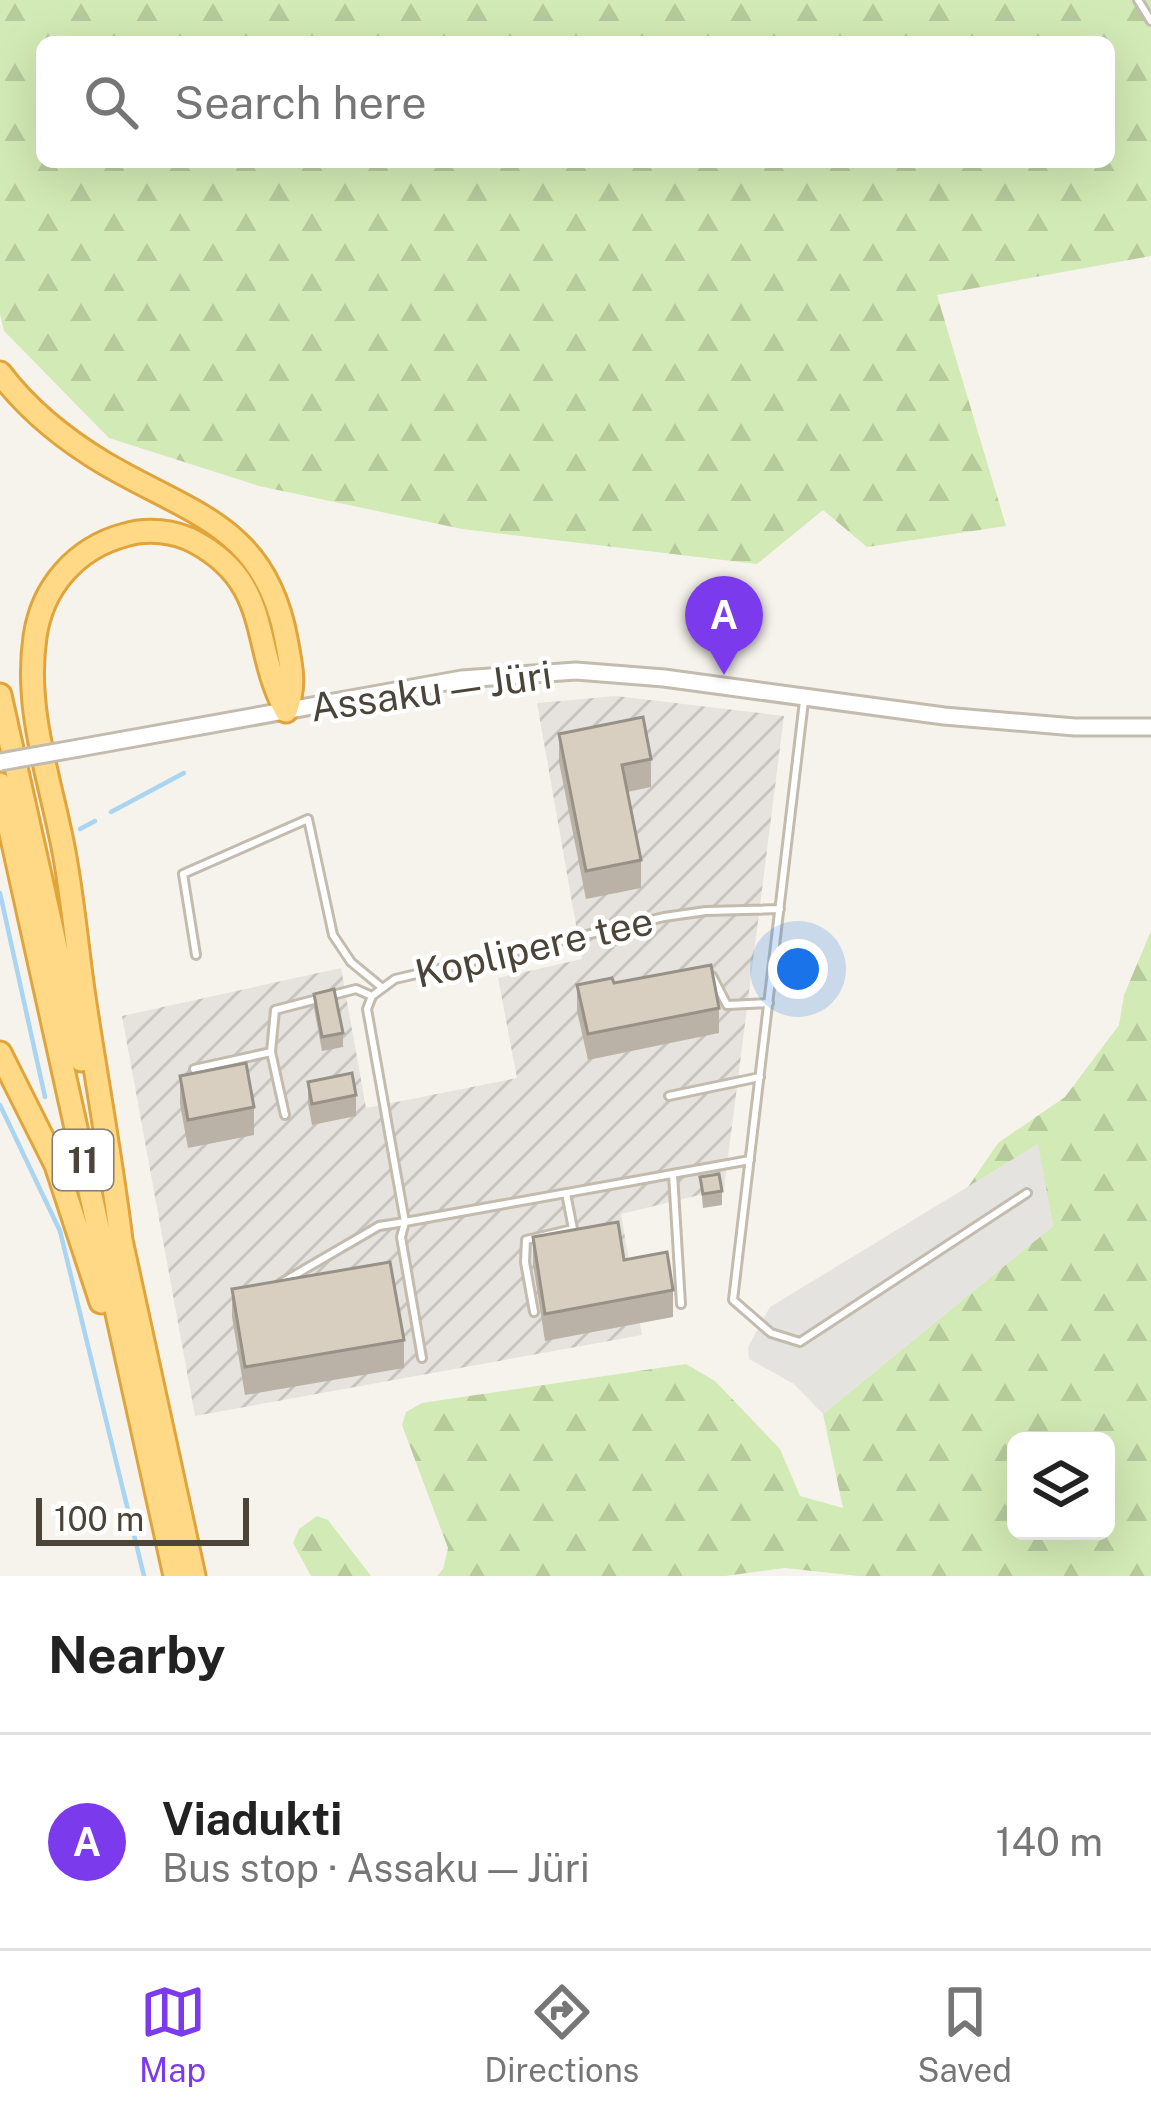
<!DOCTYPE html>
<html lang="en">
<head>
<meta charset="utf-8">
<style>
	body { margin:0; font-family:"Public Sans",sans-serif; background:#f6f6f6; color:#222 }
	.controls { position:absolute; right:36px; bottom:36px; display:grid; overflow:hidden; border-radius:18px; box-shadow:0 12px 48px #0002 }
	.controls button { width:108px; height:108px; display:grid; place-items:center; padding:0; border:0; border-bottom:3px solid #e0e0e0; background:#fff; color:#222; font:60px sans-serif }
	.scale { position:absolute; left:36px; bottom:30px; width:213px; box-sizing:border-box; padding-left:12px; border:6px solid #4b4439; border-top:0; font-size:33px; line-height:42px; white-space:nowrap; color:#4b4439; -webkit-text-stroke:9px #fff; paint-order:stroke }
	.you { position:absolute; left:798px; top:969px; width:42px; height:42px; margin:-30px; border:9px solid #fff; border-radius:50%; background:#1a73e8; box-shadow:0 0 0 18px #1a73e833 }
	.badge { display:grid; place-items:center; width:78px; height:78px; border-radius:50%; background:#7c3aed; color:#fff; font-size:39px; font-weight:700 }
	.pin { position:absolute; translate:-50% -99px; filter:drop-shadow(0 3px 6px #0008) }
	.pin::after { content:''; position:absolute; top:63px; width:42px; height:36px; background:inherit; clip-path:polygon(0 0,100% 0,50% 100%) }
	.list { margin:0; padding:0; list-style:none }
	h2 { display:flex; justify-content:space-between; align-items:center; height:156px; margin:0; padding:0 48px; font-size:51px }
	h2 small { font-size:39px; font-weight:400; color:#767676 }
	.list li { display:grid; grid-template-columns:78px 1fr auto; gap:36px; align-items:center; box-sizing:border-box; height:216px; padding:0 48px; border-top:3px solid #e0e0e0 }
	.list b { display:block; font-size:45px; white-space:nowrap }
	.list p { margin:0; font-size:39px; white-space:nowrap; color:#767676 }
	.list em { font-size:39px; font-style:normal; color:#767676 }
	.icon { flex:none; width:66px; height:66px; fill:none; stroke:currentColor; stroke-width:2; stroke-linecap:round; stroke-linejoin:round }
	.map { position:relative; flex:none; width:1151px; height:1576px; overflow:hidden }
	.search { position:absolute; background:#fff; box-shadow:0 12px 48px #0002; left:36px; right:36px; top:36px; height:132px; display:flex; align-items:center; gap:30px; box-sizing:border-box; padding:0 42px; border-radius:18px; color:#767676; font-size:45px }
	.sheet { height:372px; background:#fff }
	nav { display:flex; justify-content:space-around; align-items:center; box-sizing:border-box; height:168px; border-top:3px solid #e0e0e0; background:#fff; font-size:33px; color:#767676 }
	nav a { display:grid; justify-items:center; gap:6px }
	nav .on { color:#7c3aed }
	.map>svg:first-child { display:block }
	.industrial { fill:url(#industrial-furrows) }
	.forest { fill:url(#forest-firs); fill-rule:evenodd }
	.parking { fill:#e5e3e0 }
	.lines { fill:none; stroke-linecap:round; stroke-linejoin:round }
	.stream { stroke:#a9d4f2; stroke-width:4.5 }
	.service-casing { stroke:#c2bbae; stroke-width:12 }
	.tertiary-casing { stroke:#c2bbae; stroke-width:21 }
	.trunk-casing { stroke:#e0a43c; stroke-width:27 }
	.service { stroke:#fff; stroke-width:6 }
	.tertiary { stroke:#fff; stroke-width:15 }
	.trunk { stroke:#ffd985; stroke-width:21 }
	.tertiary-bridge-casing { stroke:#c2bbae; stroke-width:21; stroke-linecap:butt }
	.tertiary-bridge { stroke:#fff; stroke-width:15 }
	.wall { fill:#bab2a6 }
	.building { fill:#d8cfc1; stroke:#979187; stroke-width:3 }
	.labels { text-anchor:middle; stroke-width:9; stroke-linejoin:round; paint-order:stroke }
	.shield { fill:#fff; stroke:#817c74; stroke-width:3 }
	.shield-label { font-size:36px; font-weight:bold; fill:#4b4439 }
	.street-label { font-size:39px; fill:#4b4439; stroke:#fff }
</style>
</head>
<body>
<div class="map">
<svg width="1151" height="1576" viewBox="0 0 1151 1576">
	<defs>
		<pattern id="industrial-furrows" width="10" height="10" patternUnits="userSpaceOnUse" patternTransform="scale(3)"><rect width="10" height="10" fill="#e6e2dd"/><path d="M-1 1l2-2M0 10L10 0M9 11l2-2" fill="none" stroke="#c7c3be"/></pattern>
		<pattern id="forest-firs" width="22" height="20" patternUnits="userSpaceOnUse" patternTransform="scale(3)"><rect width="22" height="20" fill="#d2eab5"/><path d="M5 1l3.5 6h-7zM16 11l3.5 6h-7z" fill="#b6ca9c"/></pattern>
	</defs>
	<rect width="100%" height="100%" fill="#f6f3ec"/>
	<path class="industrial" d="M616 696 784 716 724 1189 621 1214 642 1335 195 1416 122 1016 341 968 366 1108 517 1078 498 978 582 959 537 703Z"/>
	<path class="forest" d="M0 0H1151V256L937 295 1006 526 867 547 823 510 757 564 462 529 259 486 109 438 4 331 0 314ZM42 42H1109V162H42Z
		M1151 931V1576H859L785 1568 725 1576H437L443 1569 448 1548 402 1425 406 1412 422 1403 686 1364 715 1381 780 1449 800 1496 843 1508 823 1414 1053 1226 1037 1145 968 1187 998 1143 1065 1097 1119 1025 1124 995ZM1016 1441H1106V1531H1016Z
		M317 1516 328 1520 371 1576H311L293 1543 299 1529Z"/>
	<path class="parking" d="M1038 1144 1053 1226 823 1414 794 1384 749 1359 748 1347 770 1307Z"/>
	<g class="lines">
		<path class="stream" d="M111 812 184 773
			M80 829 95 821
			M0 893 45 1097
			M0 1105 60 1231 144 1576"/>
		<defs>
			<path id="service" d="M1138 0 1151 21
				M804 701 733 1300 771 1333 800 1342 1027 1193
				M196 955 183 874 308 819 333 935 351 962 380 986
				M712 976 727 1005 769 1003
				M271 1052 285 1115
				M194 1069 271 1052 275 1010 356 989 372 996
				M669 1096 760 1077
				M750 1160 405 1222 367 1009 372 996 395 979 664 917 706 911 780 909
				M673 1174 681 1304
				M281 1283 379 1226 405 1222 401 1237 422 1358
				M534 1312 525 1262 526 1240 573 1229 566 1193"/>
			<path id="tertiary" d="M79 748 462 679 576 671 664 678 944 716 1075 727H1151"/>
			<path id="trunk" d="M0 373C28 410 64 439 104 463 190 514 265 525 286 639 291 666 296 685 286 711
				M0 695 81 1060
				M0 784 175 1576
				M0 1053 56 1165 101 1302
				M119 1231 194 1576
				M121 1240C111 1158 96 1078 84 997 77 949 73 900 64 852 51 781 24 711 35 637 42 587 76 548 125 535 147 528 175 531 195 542 273 584 251 646 286 711"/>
		</defs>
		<use href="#service" class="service-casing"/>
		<use href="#tertiary" class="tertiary-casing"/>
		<use href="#trunk" class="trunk-casing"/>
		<use href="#service" class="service"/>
		<use href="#tertiary" class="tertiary"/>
		<use href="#trunk" class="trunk"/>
		<defs>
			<path id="tertiary-bridge" d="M0 762 79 748"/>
		</defs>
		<use href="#tertiary-bridge" class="tertiary-bridge-casing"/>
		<use href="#tertiary-bridge" class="tertiary-bridge"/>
	</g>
	<path class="wall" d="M559 734 651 759V787L627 792 641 860V888L586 899 559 762Z
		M614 983 719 1008V1033L588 1060 577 1011V985Z
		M314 994 343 1033V1047L322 1051 314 1008Z
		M180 1076 254 1107V1135L188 1148 180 1104Z
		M308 1082 356 1095V1116L312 1125 308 1103Z
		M700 1177 722 1191V1205L703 1208Z
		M533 1237 624 1260 673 1290V1317L545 1341 533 1264Z
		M232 1289 404 1340V1368L245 1395 232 1317Z"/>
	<path class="building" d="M643 717 651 759 622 765 641 860 586 871 559 734Z
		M711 965 719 1008 588 1034 577 985 612 978 614 983Z
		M334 989 343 1033 322 1037 314 994Z
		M246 1063 254 1107 188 1120 180 1076Z
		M352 1073 356 1095 312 1104 308 1082Z
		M719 1174 722 1191 703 1194 700 1177Z
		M618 1222 624 1260 667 1252 673 1290 545 1314 533 1237Z
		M390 1262 404 1340 245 1367 232 1289Z"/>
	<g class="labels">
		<rect class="shield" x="53" y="1130" width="60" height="60" rx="9"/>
		<g class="shield-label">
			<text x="83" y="1173">11</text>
		</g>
		<g class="street-label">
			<text transform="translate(431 691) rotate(-8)" y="14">Assaku — Jüri</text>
			<text transform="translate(534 947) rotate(-13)" y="14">Koplipere tee</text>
		</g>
	</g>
</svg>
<div class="controls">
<button><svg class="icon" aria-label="layers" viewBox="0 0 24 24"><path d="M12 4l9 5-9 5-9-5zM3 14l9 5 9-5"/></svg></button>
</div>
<div class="scale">100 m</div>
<div class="you"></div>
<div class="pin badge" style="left:724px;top:675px">A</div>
<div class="search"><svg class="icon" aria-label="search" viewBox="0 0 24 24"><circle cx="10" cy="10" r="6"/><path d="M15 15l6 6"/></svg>Search here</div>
</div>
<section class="sheet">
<h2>Nearby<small></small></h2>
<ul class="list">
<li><span class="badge">A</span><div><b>Viadukti</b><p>Bus stop · Assaku — Jüri</p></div><em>140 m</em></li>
</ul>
</section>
<nav>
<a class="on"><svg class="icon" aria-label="map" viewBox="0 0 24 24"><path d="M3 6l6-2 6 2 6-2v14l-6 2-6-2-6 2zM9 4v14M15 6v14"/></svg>Map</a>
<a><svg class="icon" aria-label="directions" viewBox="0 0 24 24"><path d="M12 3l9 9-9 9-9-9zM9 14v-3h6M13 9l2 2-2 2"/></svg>Directions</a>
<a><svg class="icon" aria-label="saved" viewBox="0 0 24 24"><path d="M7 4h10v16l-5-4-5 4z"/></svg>Saved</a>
</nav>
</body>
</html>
